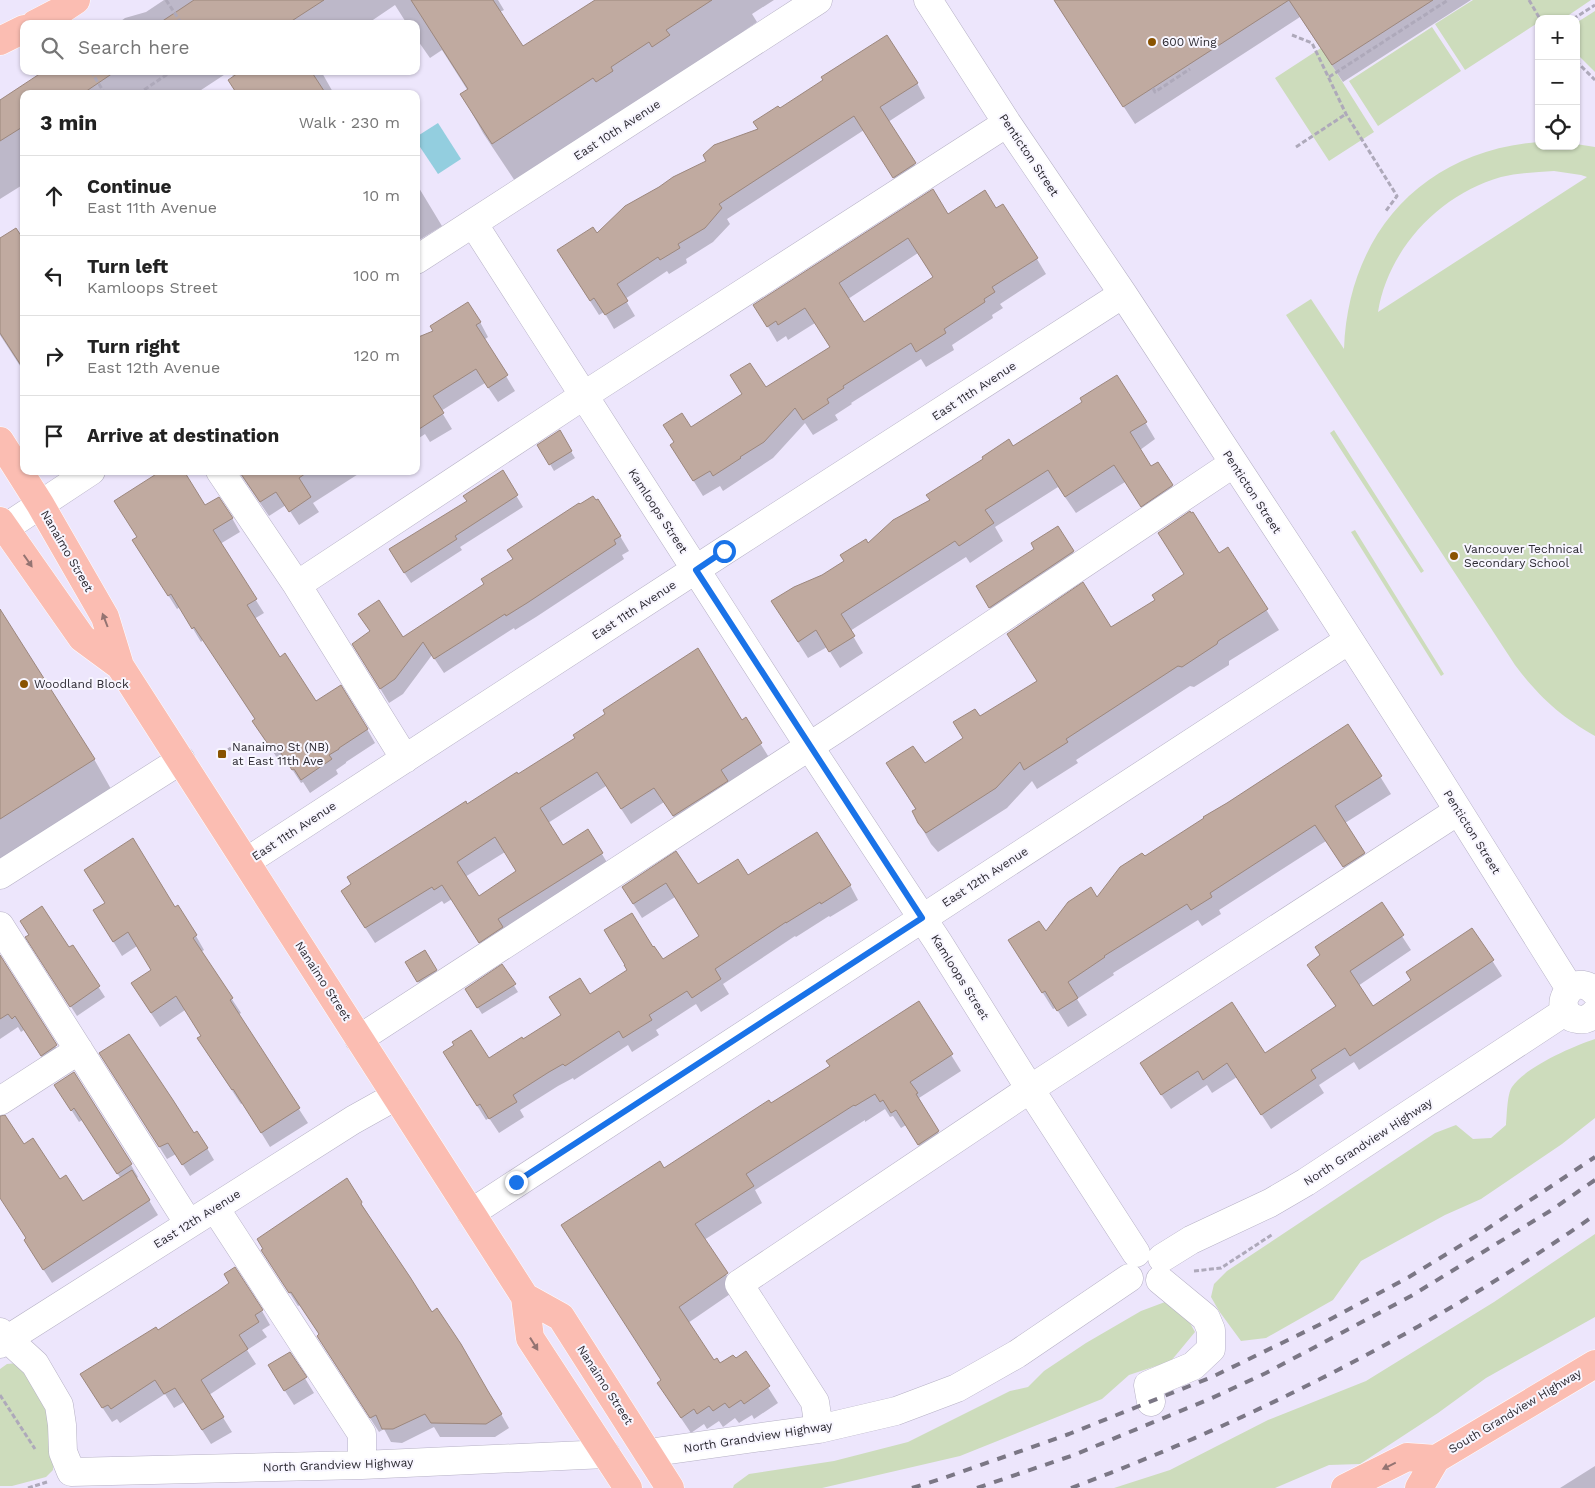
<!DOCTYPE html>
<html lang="en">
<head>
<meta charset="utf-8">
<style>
	body { margin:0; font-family:"Work Sans",sans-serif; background:#f2f2f2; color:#222 }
	.controls { position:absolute; right:15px; top:15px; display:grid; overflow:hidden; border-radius:10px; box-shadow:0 1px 4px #0004 }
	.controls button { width:45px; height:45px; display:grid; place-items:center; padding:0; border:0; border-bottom:1px solid #e0e0e0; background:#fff; color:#222; font:25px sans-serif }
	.stop { position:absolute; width:15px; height:15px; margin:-11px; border:4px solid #1a73e8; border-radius:50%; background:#fff }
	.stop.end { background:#1a73e8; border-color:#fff; box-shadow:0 1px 5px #0008 }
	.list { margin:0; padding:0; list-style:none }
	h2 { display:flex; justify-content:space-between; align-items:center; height:65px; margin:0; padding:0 20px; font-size:21px }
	h2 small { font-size:16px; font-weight:400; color:#767676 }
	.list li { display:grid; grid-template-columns:32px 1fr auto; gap:15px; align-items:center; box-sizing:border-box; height:80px; padding:0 20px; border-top:1px solid #e0e0e0 }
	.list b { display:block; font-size:19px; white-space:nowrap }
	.list p { margin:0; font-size:16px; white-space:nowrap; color:#767676 }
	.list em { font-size:16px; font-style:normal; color:#767676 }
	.icon { flex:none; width:28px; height:28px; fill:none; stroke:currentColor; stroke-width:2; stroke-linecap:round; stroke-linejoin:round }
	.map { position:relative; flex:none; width:1595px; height:1488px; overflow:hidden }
	.search { position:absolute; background:#fff; box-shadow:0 1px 4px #0004; left:20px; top:20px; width:400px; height:55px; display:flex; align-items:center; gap:12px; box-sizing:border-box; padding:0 18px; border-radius:10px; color:#767676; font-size:19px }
	.panel { position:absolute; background:#fff; box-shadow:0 1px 4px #0004; left:20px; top:90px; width:400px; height:385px; border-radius:10px }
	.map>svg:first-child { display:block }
	.green { fill:#cddcbc; fill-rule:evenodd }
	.water { fill:#93cedf }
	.shadow { fill:#0003; fill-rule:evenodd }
	.building { fill:#c0aaa0; stroke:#9c877d; fill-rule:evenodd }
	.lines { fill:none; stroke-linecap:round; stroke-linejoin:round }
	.minor-casing { stroke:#b6b1c5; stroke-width:29 }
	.major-casing { stroke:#fff; stroke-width:29 }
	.path { stroke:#aea9ba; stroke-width:3; stroke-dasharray:5 2.5; stroke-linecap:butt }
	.minor { stroke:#fff; stroke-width:28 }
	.major { stroke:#fbbdb2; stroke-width:28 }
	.rail { stroke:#7b7785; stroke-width:4; stroke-dasharray:9 9; stroke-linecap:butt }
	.oneway { fill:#947472 }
	.route { stroke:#1a73e8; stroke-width:6 }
	.poi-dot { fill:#895301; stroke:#f8f6ff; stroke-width:2 }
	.labels { text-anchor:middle; stroke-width:4; stroke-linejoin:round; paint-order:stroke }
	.poi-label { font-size:12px; fill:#2c2a32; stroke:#f8f6ff; text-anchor:start }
	.street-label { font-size:12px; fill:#2c2a32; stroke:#f8f6ff }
</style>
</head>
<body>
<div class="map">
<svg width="1595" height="1488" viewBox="0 0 1595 1488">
	<rect width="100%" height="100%" fill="#ede6fc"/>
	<path class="green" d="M1473 0H1591L1563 19H1549L1548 16 1543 19H1539V22L1465 70 1435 24Z
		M1595 11V72L1576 53V23Z
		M1432 27 1461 71 1378 126 1349 81Z
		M1321 48 1374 132 1329 161 1275 78Z
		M1539 142V146H1576V144L1595 147V736C1560 716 1539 697 1515 665L1286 315 1311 299 1344 349C1348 234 1423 151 1539 142ZM1554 171 1581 175 1587 177 1378 312C1388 249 1440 194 1501 177 1518 173 1536 172 1554 171Z
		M1334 430 1424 571 1421 573 1330 433Z
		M1355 530 1444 674 1441 676 1351 532Z
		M1595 1039V1118L1562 1144 1481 1199 1445 1215 1361 1261 1333 1300 1266 1338 1241 1341 1219 1311 1211 1297 1214 1284 1227 1271 1435 1133 1456 1125 1473 1139 1491 1138 1506 1125C1507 1116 1507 1094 1512 1087 1524 1068 1573 1046 1595 1039Z
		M1595 1234V1317L1486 1378 1438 1413 1360 1464 1329 1465 1275 1488H1114L1170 1470 1268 1420 1366 1381 1494 1302Z
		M1165 1302 1184 1312 1195 1332 1171 1361 1129 1375 1102 1399 960 1456 822 1488H733L734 1485 749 1474 834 1461 908 1442 1010 1391 1028 1387 1044 1371 1086 1343 1141 1311Z
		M17 1363 26 1365 56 1423 53 1470 46 1477 12 1486H0V1369L7 1364Z"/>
	<path class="water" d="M438 123 461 159 438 174 416 141V137Z"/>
	<path class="shadow" d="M164 0H498L504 10 500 12 523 48 596 0H774L752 14 757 22 744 31 746 36 515 181 483 133 462 95 468 91 442 50 430 58 416 38V24H407L395 5 367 24H117L125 18 146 12Z
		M1054 0H1471L1343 82 1300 17 1135 124Z
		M46 71H230L195 94H24V184L0 199V101Z
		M230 71H321L334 94H233L236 92 234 78Z
		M917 83 925 98 888 122 923 178 903 192 864 130 727 219 730 224 713 242 686 259 687 263 669 274 667 271 625 299 635 316 614 329 604 312 599 315 567 265 597 235 759 130 779 110Z
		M416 183 442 226 416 242Z
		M996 210 1037 259 1046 274 1000 304 1003 308 992 315 993 318 952 345 954 350 926 367 921 359 851 403 852 404 835 415 838 420 813 435 805 423 773 458 723 491 720 486 703 496 681 461 691 429 765 389 831 348 815 323 788 340 786 336 777 342 755 305 948 215ZM918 253 934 278 863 324 848 299Z
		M0 239 24 242V372L0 335Z
		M480 322 488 337 484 340 515 391 498 402 485 383 441 411 452 429 430 442 425 434 416 440V339Z
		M1145 422 1155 439 1140 450 1151 468 1172 486 1182 503 1151 523 1125 482 1076 513 1058 487 995 527 1003 541 970 563 966 557 850 631 863 653 840 668 827 647 808 658 783 619 822 576 846 561 931 501 1013 448Z
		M559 432 575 458 554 471 539 445Z
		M238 471H363L313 503 319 512 299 525 286 505 269 516Z
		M502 472 523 507 460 547 462 550 411 583 396 560Z
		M205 507 232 518 240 532 220 544 264 613 254 619 279 659 315 703 367 729 375 743 346 762V763L336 770 338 774 310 793 303 782 301 783 286 760 281 764 262 735 256 720 203 640 201 642 180 607 177 609 142 554Z
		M1058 528 1082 566 999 622 986 601Z
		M1159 533 1219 555 1228 549 1279 630 1229 661V665L1194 687 1190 686 1076 760 1078 763 1037 789 1032 781 1007 808 938 852 931 844 919 823 916 810 899 783 964 739 980 718 1038 682 1008 634 1111 628 1156 600 1185 575Z
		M620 536 629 551 622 555 624 559 536 617 515 630 514 628 444 673 432 655 403 694 389 703 362 659 371 632 360 614 402 639Z
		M0 611 94 759 111 789 0 859Z
		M745 719 770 759 683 831 664 802 631 824 606 786 548 823 563 847 588 831 611 869 488 957 452 899 444 904 442 901 375 943 351 906 467 805 518 776 742 721ZM505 852 517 872 478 897 465 877Z
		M1348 725 1391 794 1345 823 1374 870 1354 883 1326 841 1219 910 1221 914 1202 926 1198 920 1113 973 1114 975 1077 999 1087 1015 1068 1027 1056 1008 1053 1009 1020 957 1046 933 1097 899 1144 858Z
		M676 853 697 886 748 876 850 885 858 900 830 917 829 916 796 937 795 936 723 984 729 994 701 1012 696 1004 656 1030 659 1035 632 1052 628 1045 574 1080 573 1078 558 1086 520 1110 524 1117 499 1133 489 1118 486 1120 453 1067 489 1060 523 1041 589 995 662 961 700 937 675 897 642 918 632 902Z
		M85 871 174 908 196 936 204 950 201 952 241 1013 238 1015 308 1123 270 1147 243 1103 241 1104 207 1053 199 1039 202 1037 185 1010 160 1027 141 998 152 971 137 946 122 956 103 925 106 904Z
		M1381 904 1411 950 1358 986 1372 1007 1413 981 1472 929 1502 976 1359 1070 1354 1062 1319 1085 1324 1093 1271 1129 1237 1077 1212 1093 1207 1085 1171 1109 1150 1078 1265 1055 1336 1007 1309 965Z
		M72 947 105 997 77 1016 33 948 69 949Z
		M424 951 440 977 422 988 407 963Z
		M0 958 64 1060 50 1070 24 1030 21 1032 18 1027 0 1039Z
		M502 966 518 992 482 1014 466 989Z
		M919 1003 961 1071 919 1098 947 1148 928 1160 906 1125 901 1128 893 1116 890 1117 885 1109 865 1122V1120L755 1190 762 1203 704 1240 736 1290 688 1323 713 1362 720 1364 735 1360 746 1353 778 1403 754 1419 752 1415 739 1423 735 1418 723 1427 719 1421 707 1429 704 1424 691 1433 668 1399 662 1381 664 1170 831 1066Z
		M108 1066 207 1148 214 1160 190 1176 176 1154 167 1159Z
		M74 1074 131 1165 138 1177 136 1179 158 1215 52 1283 34 1255 27 1239 0 1193V1118L24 1146 83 1203 121 1179 82 1120 79 1122 63 1097Z
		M361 1203 431 1314 501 1414 509 1428 495 1437H440L434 1427 402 1443 391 1442 384 1429 379 1432 326 1350 320 1335 300 1305 298 1306 271 1264Z
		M262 1311 270 1325 262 1330 267 1337 247 1350 256 1364 209 1395 232 1432 211 1444 184 1402 174 1408 165 1394 120 1423 117 1419 112 1422 90 1389 158 1332Z
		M290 1354 314 1393 294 1405 278 1380Z
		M1595 1466V1488H1560Z"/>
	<path class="building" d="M194 0H324L287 24H158Z
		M411 0H493L523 46 595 0H712L666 30 670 35 652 47 649 42 611 67 613 71 596 82 593 78 492 144 460 94 468 89Z
		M1054 0H1433L1332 65 1289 0 1123 107Z
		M887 35 918 83 880 107 916 163 893 178 854 116 719 204 722 208 705 228 678 244 680 248 660 260 658 257 617 284 628 301 605 315 594 298 590 301 557 250 593 227 597 233 625 206 659 187 673 177 706 161 703 155 714 145 758 129 753 122 778 106 780 108 823 80 821 77Z
		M44 71H116L82 94H24V126L0 141V100Z
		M241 71H311L326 94H237L228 80Z
		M933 189 948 214 985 190 996 208 1003 204 1038 258 992 287 995 292 984 299 985 302 944 329 946 333 916 352 911 343 843 386 844 388 827 399 829 403 803 420 795 408 764 442 740 457 741 458 713 476 710 471 693 481 670 445 674 442 663 425 682 413 691 427 742 394 730 375 750 363 766 387 830 347 805 308 778 325 776 321 767 327 753 305ZM908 238 933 277 864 322 839 283Z
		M16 228 24 240V370L0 333V238Z
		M468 302 481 322 476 325 508 375 488 388 476 369 433 396 444 413 416 431V338L433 331 430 326Z
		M1117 375 1147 422 1130 432 1151 466 1158 462 1173 485 1141 507 1114 465 1065 497 1048 470 985 510 994 523 959 546 955 541 841 614 855 636 829 652 816 630 798 642 771 601 794 587 822 575 844 561 840 555 866 539 868 543 893 520 930 500 926 495 983 459 982 457 1009 439 1013 446 1082 402 1080 398Z
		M560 430 572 451 549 465 537 445Z
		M503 470 518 495 455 536 457 539 404 573 389 549 467 501 463 496Z
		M161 471H184L205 505 219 497 233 518 213 530 257 599 247 605 280 657 285 653 316 701 341 685 368 729 339 748V749L329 755 332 759 301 780 294 769 292 770 277 747 272 750 252 721 255 719 194 627 192 629 171 594 168 596 132 540 137 537 114 501Z
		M239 471H309L299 478 311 497 289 512 276 492 260 502Z
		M593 496 596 500 598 499 621 536 614 540 616 544 527 603 506 616 505 614 434 659 423 642 395 679 380 689 352 644 370 631 358 614 379 600 403 637 484 584 481 579 513 559 507 550 579 503 580 504Z
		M1190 511 1191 513 1193 512 1219 553 1228 547 1268 609 1218 641 1217 644 1182 667 1178 666 1066 739 1068 742 1024 770 1020 762 996 788 926 833 918 823 912 811 916 809 886 763 913 746 925 763 963 738 953 722 975 709 980 716 1037 681 1007 634 1083 582 1111 627 1155 600 1152 595 1184 574 1158 533Z
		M1058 526 1074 551 989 608 976 586 1034 549 1031 543Z
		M0 609 95 759 0 819Z
		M698 648 742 720 746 717 762 743 721 770 728 781 673 816 654 788 621 809 597 772 540 808 563 845 588 829 603 853 498 919 503 927 479 943 442 885 434 890 432 887 365 928 341 891 351 884 347 877 466 801 467 804 517 772 518 774 575 738 573 735 605 714 603 710ZM495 837 516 871 479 896 457 862Z
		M1348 724 1382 776 1335 806 1365 853 1343 867 1315 825 1210 893 1212 897 1191 910 1187 904 1104 956 1105 957 1068 982 1078 998 1057 1011 1045 991 1042 993 1008 940 1039 921 1046 931 1068 902 1091 887 1097 897 1120 867 1142 853 1145 856 1204 818 1203 817 1227 803Z
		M817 832 851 885 821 904 820 902 786 923V922L715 969 721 979 692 998 687 991 649 1015 652 1020 623 1038 619 1031 565 1066 563 1064 549 1072 513 1095 517 1102 489 1119 480 1104 477 1106 443 1052 454 1045 452 1042 471 1030 489 1058 522 1037 523 1039 561 1015 549 997 580 978 590 994 627 970 624 965H625L604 930 632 913 653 947 654 946 663 959 699 936 666 883 633 904 622 887 676 851 698 884 738 859 748 875Z
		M133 838 175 907 178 905 197 935 193 938 233 998 230 1000 300 1108 261 1133 233 1089 232 1090 197 1038 201 1036 176 996 151 1013 131 983 151 970 128 932 113 942 93 910 105 903 84 870Z
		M1382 902 1404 935 1350 971 1373 1006 1411 980 1406 972 1472 928 1494 960 1350 1056 1345 1048 1311 1070 1316 1078 1261 1115 1227 1063 1203 1080 1198 1071 1161 1095 1140 1063 1232 1002 1265 1053 1336 1006 1307 965 1320 955 1315 947Z
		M42 906 69 947 73 945 100 986 70 1007 25 937 29 935 20 921Z
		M425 950 437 970 417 982 405 962Z
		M0 955 57 1045 41 1056 15 1016 12 1019 8 1014 0 1019Z
		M502 964 516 984 477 1008 465 989Z
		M919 1001 953 1054 910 1082 918 1093 916 1094 939 1131 918 1145 896 1110 891 1113 883 1100 880 1102 875 1094 855 1106 854 1105 746 1174 754 1186 695 1224 728 1273 679 1307 714 1360 717 1358 720 1363 733 1355 736 1358 746 1351 770 1386 744 1404 741 1400 729 1408 725 1403 713 1411 709 1406 697 1414 694 1409 681 1418 657 1383 661 1380 561 1225 660 1161 664 1168 769 1100 771 1103 830 1066 826 1061Z
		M129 1034 173 1100 194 1133 197 1131 208 1148 182 1165 168 1143 159 1147 99 1053Z
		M74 1072 132 1164 117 1174 74 1108 71 1111 54 1085Z
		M5 1115 24 1144 33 1138 60 1179 66 1175 83 1201 132 1170 150 1200 43 1270 24 1240 26 1238 0 1198V1116Z
		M347 1178 362 1202 361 1204 410 1277 432 1312 437 1308 461 1344 488 1391 502 1414 486 1424 431 1423 425 1414 393 1429H382L376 1415 370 1418 317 1336 319 1334 291 1292 289 1293 261 1250 263 1249 257 1239Z
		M235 1267 263 1310 255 1315 259 1322 239 1335 248 1349 201 1380 224 1417 202 1430 175 1388 164 1394 155 1380 111 1409 108 1405 102 1408 80 1374 156 1327 158 1330 218 1291 229 1283 224 1274Z
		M290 1352 307 1377 284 1391 268 1365Z"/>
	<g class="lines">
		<defs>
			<path id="minor" d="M928 0 1007 123 1123 294 1314 585 1436 775 1570 989
				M473 223 809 746 938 942 1030 1089 1136 1253
				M416 260 818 0
				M220 471 297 585 405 759
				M5 528 91 471
				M297 585 583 396 1007 123
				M246 862 724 551 1123 294
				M0 875 181 760
				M0 926 189 1224
				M1595 992C1571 967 1548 1014 1577 1019 1585 1021 1590 1018 1595 1013
				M359 1039 833 731 1234 463
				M0 1101 79 1050
				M215 1208 362 1434V1465
				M471 1213 1349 640
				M1162 1258 1191 1240 1270 1203 1306 1182 1566 1011
				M0 1332 35 1364 59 1405 62 1425 63 1452 71 1472 362 1465 606 1454
				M0 1344 353 1120 396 1096
				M1151 1402 1148 1385 1193 1366 1211 1349V1330L1206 1318 1160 1280
				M819 1429 815 1402 739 1284 1030 1089 1458 811
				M648 1453 819 1429 896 1411 957 1388 1017 1354 1129 1278"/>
			<path id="major" d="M35 24 58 12 76 0
				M0 41 24 29
				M0 441 40 504 105 617 120 666 525 1297 530 1338 628 1488
				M0 521 82 638 120 666
				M525 1297 561 1317 670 1488
				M1345 1488 1407 1457 1436 1459
				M1419 1488 1436 1459 1595 1364"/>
		</defs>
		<use href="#minor" class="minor-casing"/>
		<use href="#major" class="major-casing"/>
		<path class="path" d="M166 0 182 24
			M1529 0 1540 19
			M1573 19 1595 5
			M1292 35 1312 43 1346 114 1397 196 1385 212
			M1576 61 1595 80
			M91 71 105 94
			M1329 77 1448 0
			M1153 88 1155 92 1190 69
			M138 94 172 71
			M1296 147 1346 114
			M222 754 231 748
			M1194 1271 1221 1268 1273 1234
			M0 1395 35 1449
			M28 1488 47 1482"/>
		<use href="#minor" class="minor"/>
		<use href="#major" class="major"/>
		<path class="rail" d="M912 1488 944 1478 1069 1434 1212 1377 1325 1322 1409 1277 1481 1233 1595 1157
			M977 1488 1074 1455 1212 1398 1266 1373 1411 1296 1550 1211 1595 1180
			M1071 1488C1256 1419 1433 1328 1595 1215"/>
	</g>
	<defs><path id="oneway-solid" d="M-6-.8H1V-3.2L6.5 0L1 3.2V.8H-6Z" transform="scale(1.25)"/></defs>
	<g class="oneway">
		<use href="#oneway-solid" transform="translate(28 561) rotate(55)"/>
		<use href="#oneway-solid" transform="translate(105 620) rotate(-111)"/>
		<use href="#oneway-solid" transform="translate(534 1344) rotate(58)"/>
		<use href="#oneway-solid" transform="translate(1389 1466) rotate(154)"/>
	</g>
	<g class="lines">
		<path class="route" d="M516 1182 922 918 696 570 724 551"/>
	</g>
	<g class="poi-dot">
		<circle cx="1152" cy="42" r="5"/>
		<circle cx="1454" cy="556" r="5"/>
		<circle cx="24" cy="684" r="5"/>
		<rect x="217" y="749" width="10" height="10" rx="2.5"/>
	</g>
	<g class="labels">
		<g class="poi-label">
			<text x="1162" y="46">600 Wing</text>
			<text x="1464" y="553">Vancouver Technical<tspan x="1464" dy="14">Secondary School</tspan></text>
			<text x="34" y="688">Woodland Block</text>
			<text x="232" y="751">Nanaimo St (NB)<tspan x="232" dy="14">at East 11th Ave</tspan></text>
		</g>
		<g class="street-label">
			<text transform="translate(617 130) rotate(-33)" y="4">East 10th Avenue</text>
			<text transform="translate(1029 155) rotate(56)" y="4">Penticton Street</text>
			<text transform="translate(974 391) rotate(-33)" y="4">East 11th Avenue</text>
			<text transform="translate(1252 492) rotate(57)" y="4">Penticton Street</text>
			<text transform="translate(658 511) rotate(57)" y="4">Kamloops Street</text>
			<text transform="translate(67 551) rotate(60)" y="4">Nanaimo Street</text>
			<text transform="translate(634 610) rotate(-33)" y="4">East 11th Avenue</text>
			<text transform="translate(294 831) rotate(-33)" y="4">East 11th Avenue</text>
			<text transform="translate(1472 832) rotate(58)" y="4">Penticton Street</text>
			<text transform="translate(985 877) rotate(-33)" y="4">East 12th Avenue</text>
			<text transform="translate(960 977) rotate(58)" y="4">Kamloops Street</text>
			<text transform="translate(323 981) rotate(57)" y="4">Nanaimo Street</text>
			<text transform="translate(1368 1142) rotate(-33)" y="4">North Grandview Highway</text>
			<text transform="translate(197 1219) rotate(-32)" y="4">East 12th Avenue</text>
			<text transform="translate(605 1385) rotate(57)" y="4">Nanaimo Street</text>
			<text transform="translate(1515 1411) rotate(-31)" y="4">South Grandview Highway</text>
			<text transform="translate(758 1437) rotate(-9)" y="4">North Grandview Highway</text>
			<text transform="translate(338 1465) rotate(-2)" y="4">North Grandview Highway</text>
		</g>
	</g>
</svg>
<div class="controls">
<button>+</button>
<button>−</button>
<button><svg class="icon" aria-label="locate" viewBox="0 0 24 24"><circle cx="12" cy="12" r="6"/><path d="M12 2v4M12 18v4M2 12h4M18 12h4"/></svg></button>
</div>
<div class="stop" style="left:724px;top:551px"></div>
<div class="stop end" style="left:516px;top:1182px"></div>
<div class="search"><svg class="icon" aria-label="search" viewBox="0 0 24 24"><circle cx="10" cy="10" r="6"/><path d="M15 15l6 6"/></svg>Search here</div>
<section class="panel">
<h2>3 min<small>Walk · 230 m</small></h2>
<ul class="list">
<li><svg class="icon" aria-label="ahead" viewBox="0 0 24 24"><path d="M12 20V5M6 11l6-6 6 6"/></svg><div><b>Continue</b><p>East 11th Avenue</p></div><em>10 m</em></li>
<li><svg class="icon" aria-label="left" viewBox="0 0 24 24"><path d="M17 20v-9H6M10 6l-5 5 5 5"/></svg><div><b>Turn left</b><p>Kamloops Street</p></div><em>100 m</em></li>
<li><svg class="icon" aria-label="right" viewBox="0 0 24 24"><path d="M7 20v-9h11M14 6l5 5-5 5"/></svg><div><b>Turn right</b><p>East 12th Avenue</p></div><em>120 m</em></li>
<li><svg class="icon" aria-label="arrive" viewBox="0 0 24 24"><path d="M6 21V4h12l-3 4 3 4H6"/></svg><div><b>Arrive at destination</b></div></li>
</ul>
</section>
</div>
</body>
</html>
